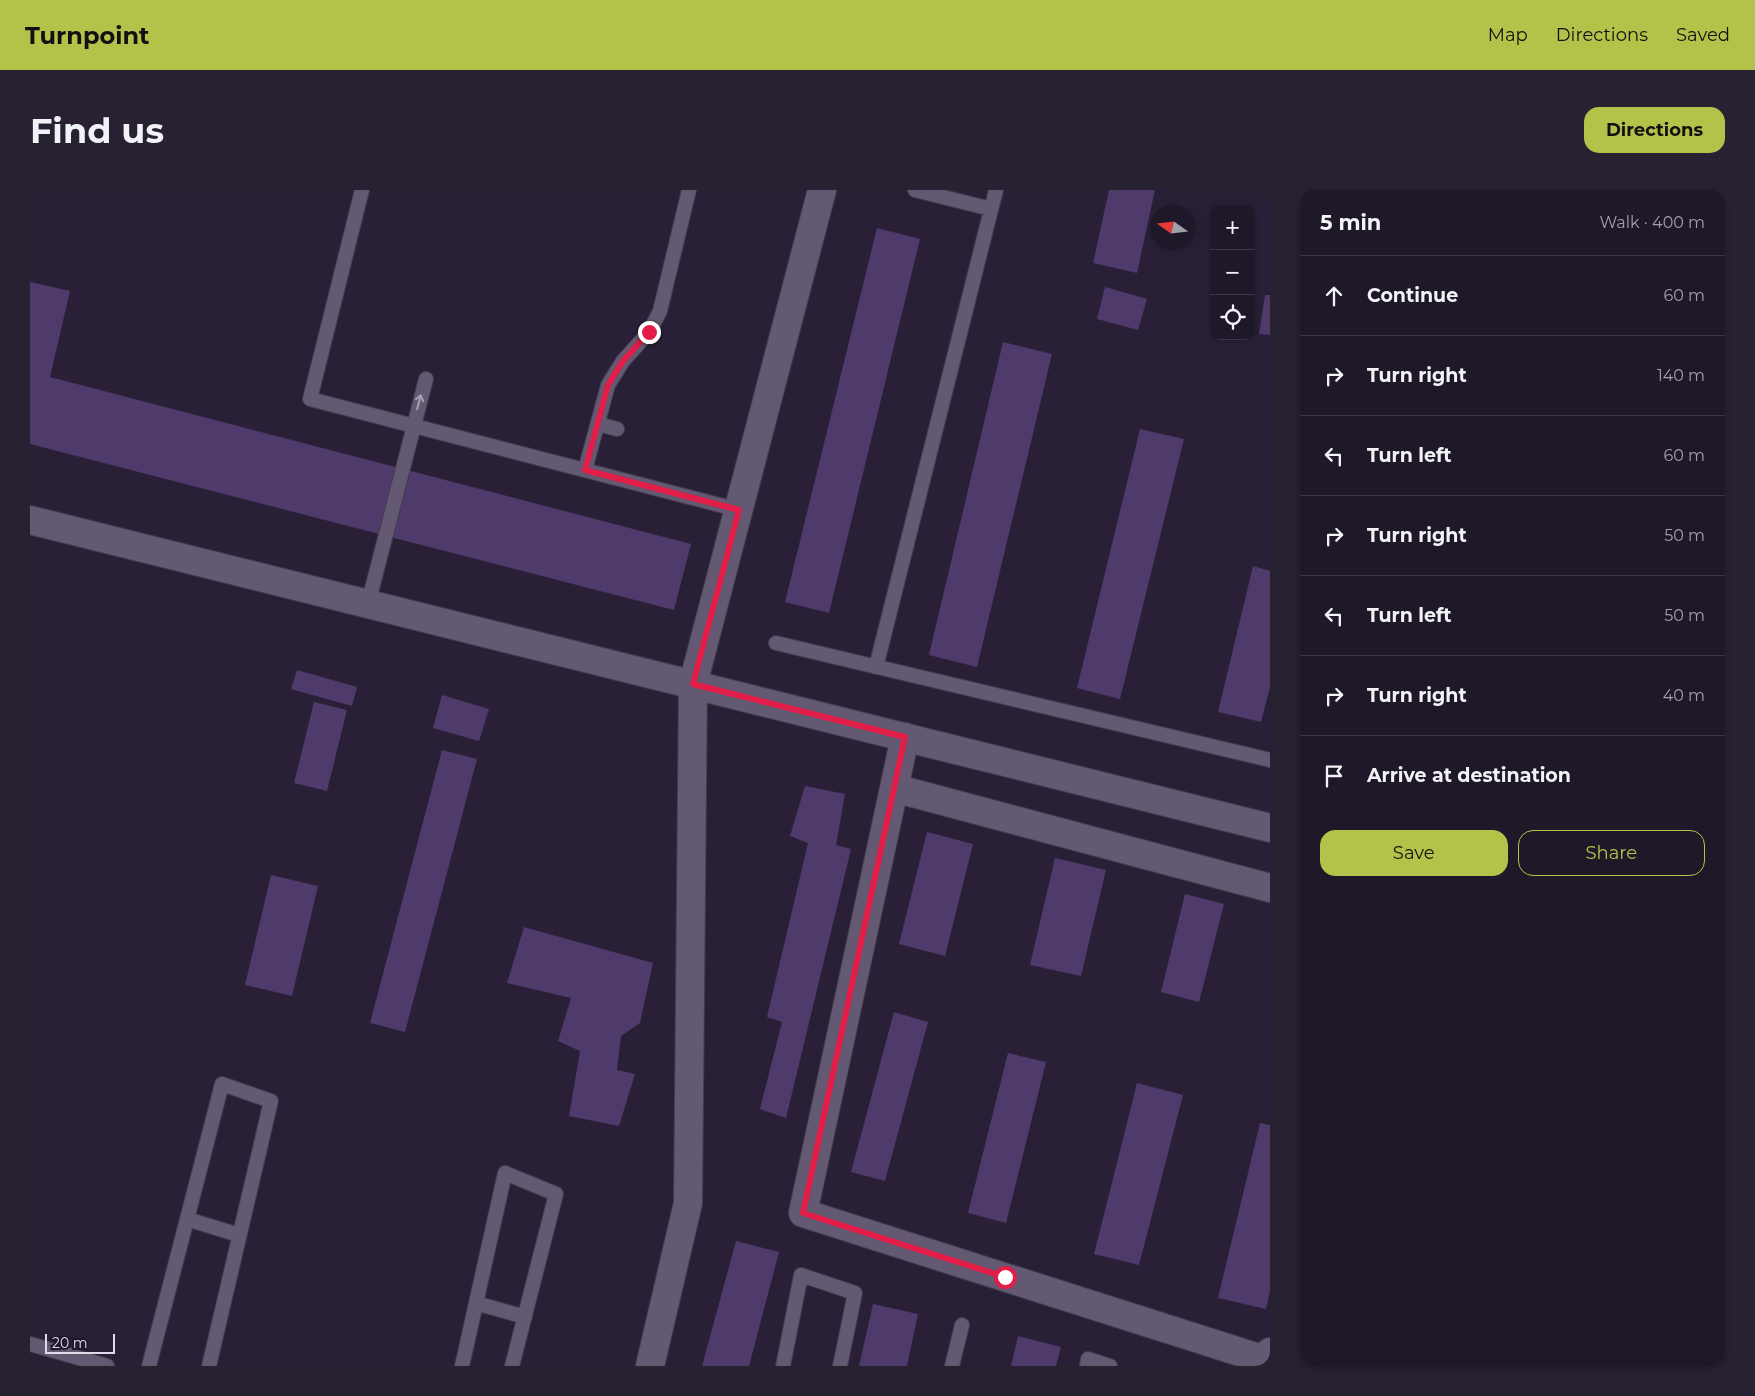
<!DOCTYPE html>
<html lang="en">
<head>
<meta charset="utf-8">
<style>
	body { margin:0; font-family:Montserrat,sans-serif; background:#272131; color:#f1f3f6 }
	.controls { position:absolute; right:15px; top:15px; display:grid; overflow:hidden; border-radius:10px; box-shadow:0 2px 8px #0003 }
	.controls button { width:45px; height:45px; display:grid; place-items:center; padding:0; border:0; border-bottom:1px solid #3c3746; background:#1f1829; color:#f1f3f6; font:25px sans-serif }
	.compass { position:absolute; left:1120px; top:15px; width:45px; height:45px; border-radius:50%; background:#1f1829; box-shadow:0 2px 8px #0003; rotate:284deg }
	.scale { position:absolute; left:15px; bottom:12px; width:70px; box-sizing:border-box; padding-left:5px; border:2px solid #e0dbea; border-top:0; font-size:14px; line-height:18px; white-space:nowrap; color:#e0dbea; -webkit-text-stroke:4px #20172c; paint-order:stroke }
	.stop { position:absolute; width:15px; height:15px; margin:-11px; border:4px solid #e11d48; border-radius:50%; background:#fff }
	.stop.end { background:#e11d48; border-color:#fff; box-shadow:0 1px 5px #0008 }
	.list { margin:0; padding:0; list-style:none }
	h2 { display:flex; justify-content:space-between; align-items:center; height:65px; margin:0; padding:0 20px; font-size:21px }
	h2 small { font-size:16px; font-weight:400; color:#a1a0a8 }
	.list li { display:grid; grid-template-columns:32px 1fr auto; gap:15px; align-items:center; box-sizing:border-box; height:80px; padding:0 20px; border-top:1px solid #3c3746 }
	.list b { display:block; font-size:19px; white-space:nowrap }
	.list em { font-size:16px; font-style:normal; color:#a1a0a8 }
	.actions { display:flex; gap:10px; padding:15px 20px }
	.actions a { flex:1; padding:11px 0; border:1px solid #b4c24a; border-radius:15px; text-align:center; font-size:18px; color:#b4c24a }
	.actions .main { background:#b4c24a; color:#111 }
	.icon { flex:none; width:28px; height:28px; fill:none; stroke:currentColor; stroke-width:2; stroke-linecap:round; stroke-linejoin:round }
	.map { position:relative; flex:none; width:1240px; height:1176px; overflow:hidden; border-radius:15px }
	header { display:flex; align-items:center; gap:30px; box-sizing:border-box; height:70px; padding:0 25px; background:#b4c24a; color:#111 }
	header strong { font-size:24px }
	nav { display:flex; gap:28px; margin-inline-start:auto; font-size:18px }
	.intro { display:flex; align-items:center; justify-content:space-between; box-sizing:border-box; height:120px; padding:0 30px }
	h1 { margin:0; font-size:35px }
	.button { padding:12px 22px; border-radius:15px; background:#b4c24a; color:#111; font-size:18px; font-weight:700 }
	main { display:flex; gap:30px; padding:0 30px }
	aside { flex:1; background:#1f1829; border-radius:15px; box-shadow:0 2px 8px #0003 }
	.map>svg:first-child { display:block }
	.building { fill:#4f3a6c }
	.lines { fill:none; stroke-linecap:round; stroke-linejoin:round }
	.service-casing { stroke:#433b4e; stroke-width:16 }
	.minor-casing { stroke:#433b4e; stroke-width:30 }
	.service { stroke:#635972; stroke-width:14 }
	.minor { stroke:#635972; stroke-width:28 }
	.oneway { stroke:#a8a0b4 }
	.route { stroke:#e11d48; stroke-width:6 }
</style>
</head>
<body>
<header>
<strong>Turnpoint</strong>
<nav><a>Map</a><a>Directions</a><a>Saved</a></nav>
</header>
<div class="intro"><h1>Find us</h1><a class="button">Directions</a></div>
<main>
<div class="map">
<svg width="1240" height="1176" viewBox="0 0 1240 1176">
	<rect width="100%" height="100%" fill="#292037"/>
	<path class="building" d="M1079 0H1125L1107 83 1063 73Z
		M847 38 890 49 799 423 755 412Z
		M0 92 40 101 20 187 661 354 644 420 0 254Z
		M1075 97 1117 109 1108 140 1067 129Z
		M1235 105H1240V145L1229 144Z
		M973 152 1022 164 947 477 899 465Z
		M1110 239 1154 249 1090 509 1047 498Z
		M1223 376 1240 381V497L1231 532 1188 522Z
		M267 480 327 497 322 516 261 499Z
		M412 505 459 519 449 551 403 538Z
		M284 512 317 520 297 601 264 593Z
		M412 560 447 569 375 842 340 833Z
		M775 596 815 604 806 655 821 659 756 928 730 919 752 832 737 827 778 653 760 646Z
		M897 642 943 654 915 766 869 754Z
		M1025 668 1076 680 1051 786 1000 775Z
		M241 685 288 696 262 806 215 795Z
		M1155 704 1194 714 1169 812 1131 802Z
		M494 737 623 773 610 833 591 846 587 880 605 884 589 936 539 926 550 861 528 851 541 808 477 793Z
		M864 822 898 832 855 991 821 982Z
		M978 863 1016 872 976 1033 938 1023Z
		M1107 893 1153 905 1109 1075 1064 1064Z
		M1230 933 1240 935V1101L1236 1119 1188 1108Z
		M706 1051 749 1062 719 1176H672Z
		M843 1114 888 1124 877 1176H829Z
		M988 1146 1031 1157 1026 1176H981Z"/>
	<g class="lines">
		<defs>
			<path id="service" d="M332 0 280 209 709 320
				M885 0 961 19
				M568 234 587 239
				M555 280 578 195 593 171 619 142 630 121 659 0
				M338 414 396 189
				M746 453 1240 570
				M846 477 966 0
				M157 1029 209 1045
				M446 1113 495 1127
				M0 1154 77 1176
				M119 1176 192 894 241 911 179 1176
				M432 1176 475 983 526 1004 482 1176
				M753 1176 771 1085 825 1103 810 1176
				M922 1176 932 1135
				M1057 1176 1058 1169 1080 1176"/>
			<path id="minor" d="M0 330 1240 638
				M875 547 773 1023 1232 1169 1240 1162
				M864 598 1240 698
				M620 1176 658 1013 663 494 792 0"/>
		</defs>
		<use href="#service" class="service-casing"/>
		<use href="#minor" class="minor-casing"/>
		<use href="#service" class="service"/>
		<use href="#minor" class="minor"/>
	</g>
	<defs><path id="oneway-shaft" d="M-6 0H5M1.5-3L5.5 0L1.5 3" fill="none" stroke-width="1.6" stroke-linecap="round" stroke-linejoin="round" transform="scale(1.25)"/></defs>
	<use class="oneway" href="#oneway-shaft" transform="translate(389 212) rotate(-75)"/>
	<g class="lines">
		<path class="route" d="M619 142 593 171 578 195 555 280 709 320 663 494 875 547 773 1023 975 1087"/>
	</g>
</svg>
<div class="controls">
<button>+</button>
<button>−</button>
<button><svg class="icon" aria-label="locate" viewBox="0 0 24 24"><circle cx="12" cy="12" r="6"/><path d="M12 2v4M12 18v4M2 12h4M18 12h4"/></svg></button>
</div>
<svg class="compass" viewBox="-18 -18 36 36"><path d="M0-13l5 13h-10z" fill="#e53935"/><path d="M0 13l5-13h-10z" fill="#a1a0a8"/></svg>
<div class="scale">20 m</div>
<div class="stop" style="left:975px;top:1087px"></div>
<div class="stop end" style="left:619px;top:142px"></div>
</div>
<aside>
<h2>5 min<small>Walk · 400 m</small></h2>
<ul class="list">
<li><svg class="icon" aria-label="ahead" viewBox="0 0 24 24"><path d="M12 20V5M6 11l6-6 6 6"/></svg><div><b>Continue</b></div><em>60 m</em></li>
<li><svg class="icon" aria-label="right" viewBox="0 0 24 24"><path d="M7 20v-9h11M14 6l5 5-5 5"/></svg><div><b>Turn right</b></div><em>140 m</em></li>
<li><svg class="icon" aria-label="left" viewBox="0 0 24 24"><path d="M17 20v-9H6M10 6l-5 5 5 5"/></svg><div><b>Turn left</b></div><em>60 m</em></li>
<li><svg class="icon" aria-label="right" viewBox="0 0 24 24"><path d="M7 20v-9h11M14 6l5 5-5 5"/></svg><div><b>Turn right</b></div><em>50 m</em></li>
<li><svg class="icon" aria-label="left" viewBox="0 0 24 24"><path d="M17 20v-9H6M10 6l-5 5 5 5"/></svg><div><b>Turn left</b></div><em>50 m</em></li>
<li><svg class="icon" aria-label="right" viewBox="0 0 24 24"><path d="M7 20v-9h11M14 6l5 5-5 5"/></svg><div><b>Turn right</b></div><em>40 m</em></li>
<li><svg class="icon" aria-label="arrive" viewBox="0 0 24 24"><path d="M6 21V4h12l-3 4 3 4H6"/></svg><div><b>Arrive at destination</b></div></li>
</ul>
<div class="actions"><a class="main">Save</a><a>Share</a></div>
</aside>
</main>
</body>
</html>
